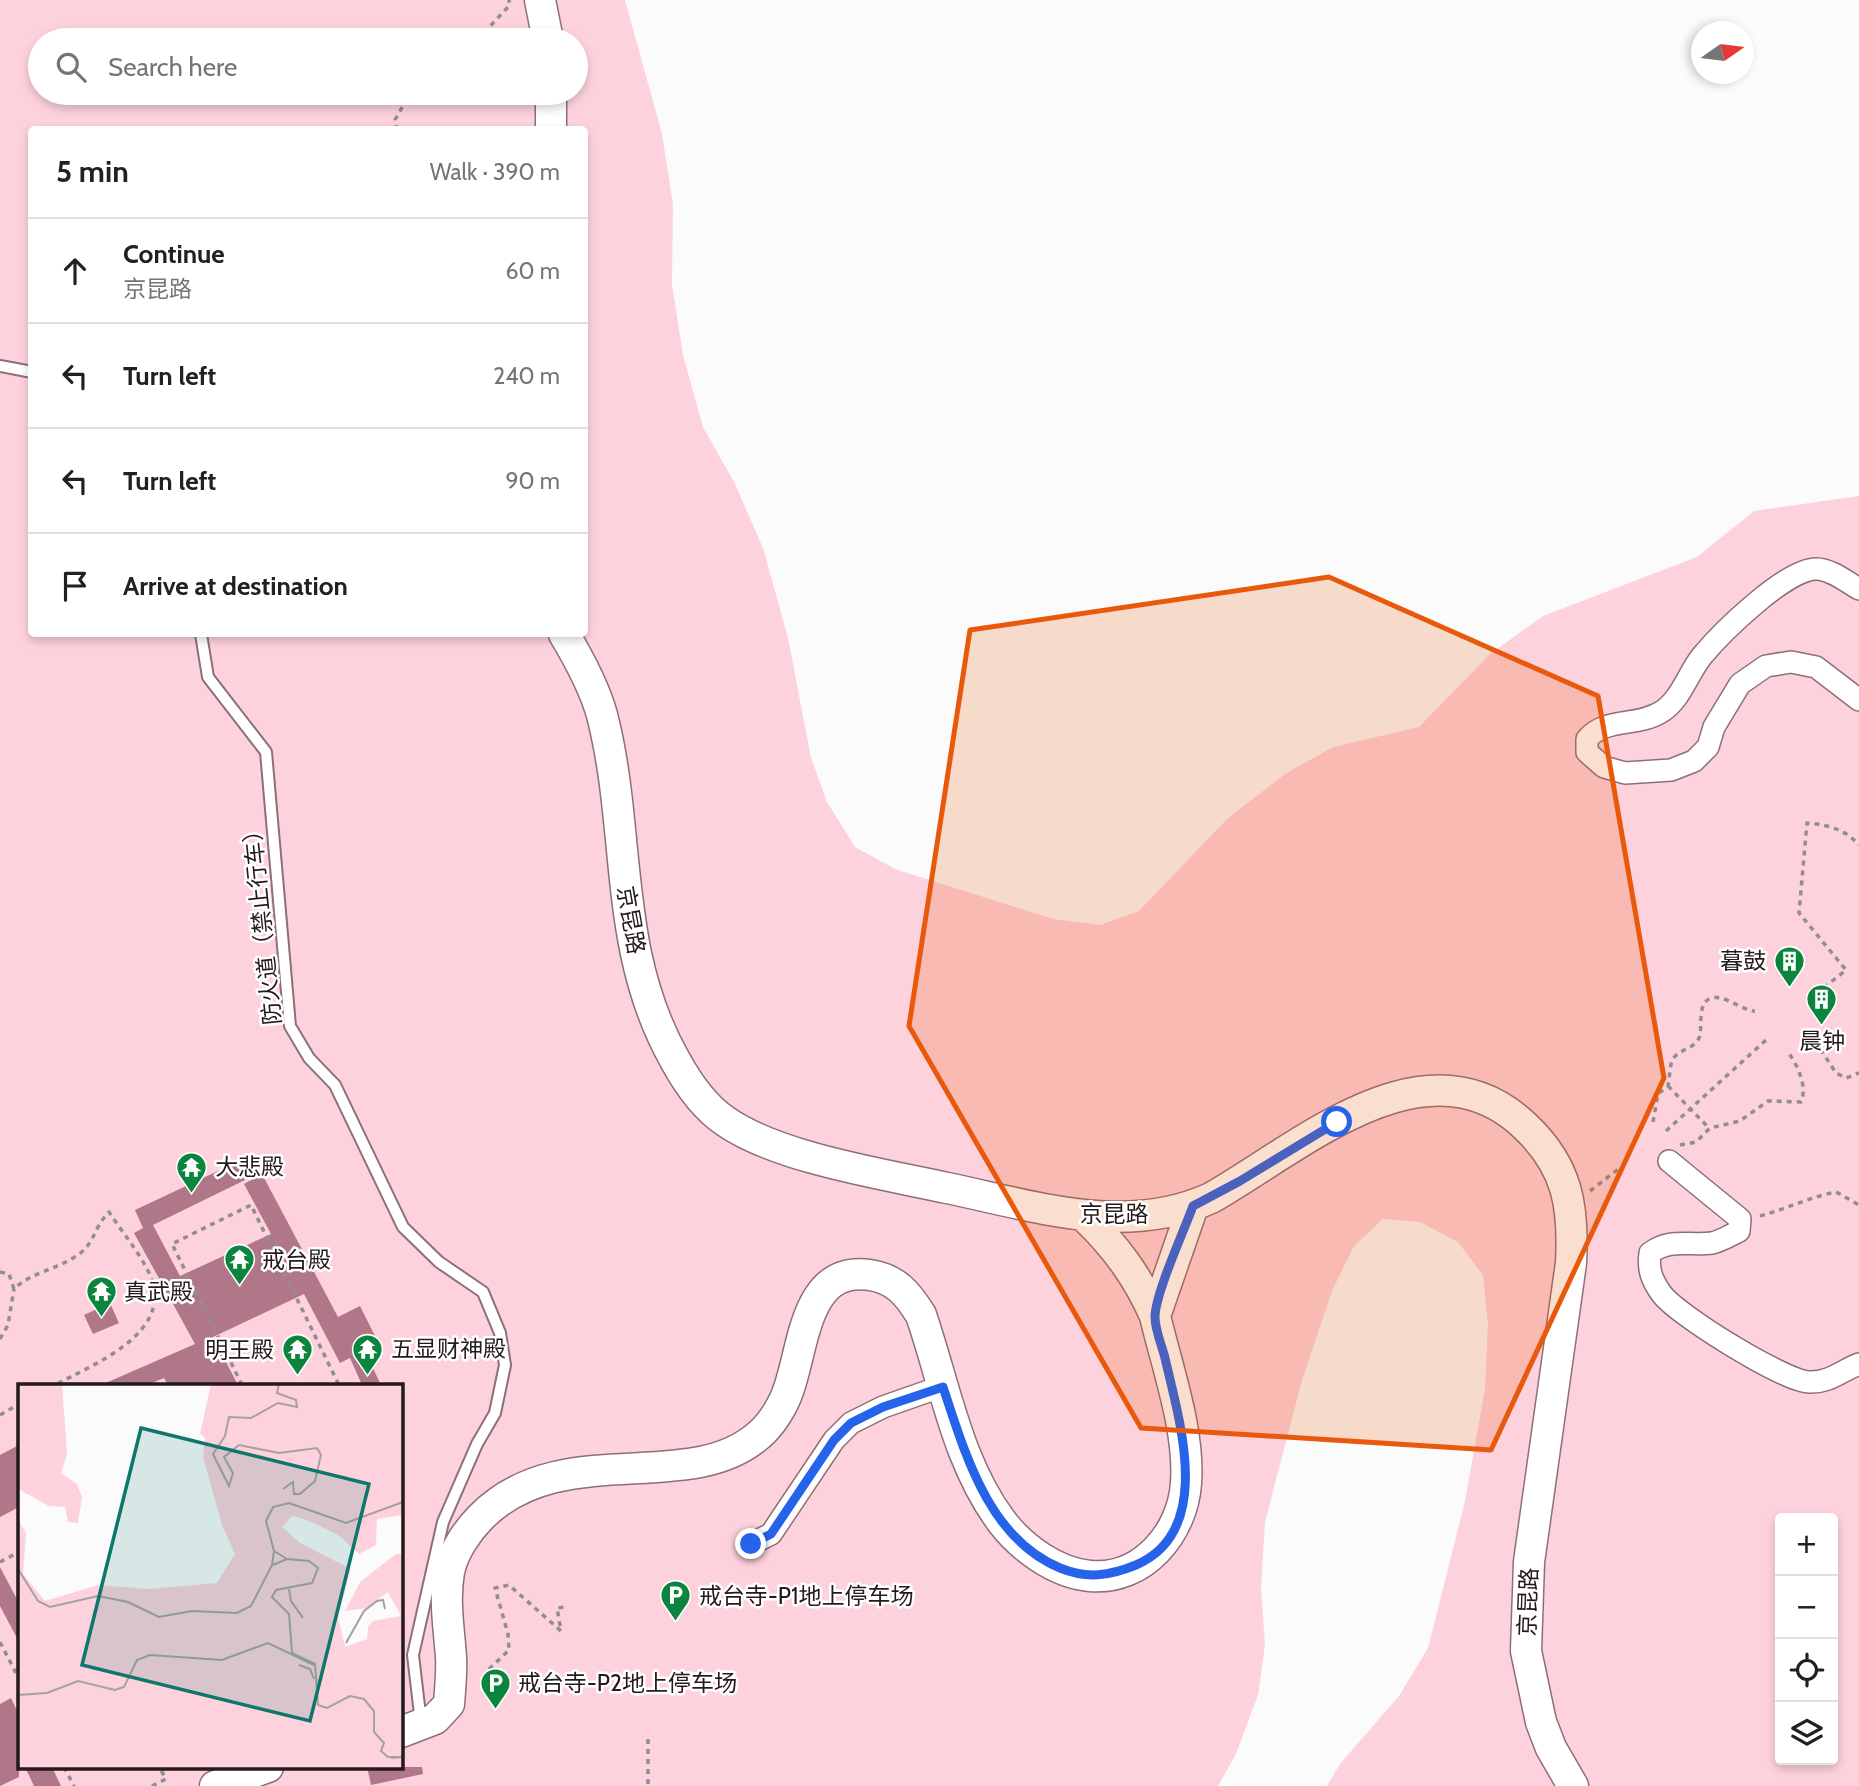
<!DOCTYPE html>
<html lang="en">
<head>
<meta charset="utf-8">
<style>
	body { margin:0; font-family:Cabin,"Noto Sans SC",sans-serif; background:#f2f2f2; color:#202124 }
	.controls { position:absolute; right:21px; bottom:21px; display:grid; overflow:hidden; border-radius:7px; box-shadow:0 4px 10px #0003 }
	.controls button { width:63px; height:63px; display:grid; place-items:center; padding:0; border:0; border-bottom:2px solid #e0e0e0; background:#fff; color:#202124; font:35px sans-serif }
	.compass { position:absolute; left:1691px; top:21px; width:63px; height:63px; border-radius:50%; background:#fff; box-shadow:0 4px 10px #0003; rotate:76deg }
	.stop { position:absolute; width:21px; height:21px; margin:-16px; border:5px solid #2563eb; border-radius:50%; background:#fff }
	.stop.end { background:#2563eb; border-color:#fff; box-shadow:0 2px 7px #0008 }
	.list { margin:0; padding:0; list-style:none }
	h2 { display:flex; justify-content:space-between; align-items:center; height:91px; margin:0; padding:0 28px; font-size:30px }
	h2 small { font-size:23px; font-weight:400; color:#757577 }
	.list li { display:grid; grid-template-columns:46px 1fr auto; gap:21px; align-items:center; box-sizing:border-box; height:105px; padding:0 28px; border-top:2px solid #e0e0e0 }
	.list b { display:block; font-size:26px; white-space:nowrap }
	.list p { margin:0; font-size:23px; white-space:nowrap; color:#757577 }
	.list em { font-size:23px; font-style:normal; color:#757577 }
	.icon { flex:none; width:38px; height:38px; fill:none; stroke:currentColor; stroke-width:2; stroke-linecap:round; stroke-linejoin:round }
	.map { position:relative; flex:none; width:1859px; height:1786px; overflow:hidden }
	.search { position:absolute; background:#fff; box-shadow:0 4px 10px #0003; left:28px; top:28px; width:560px; height:77px; display:flex; align-items:center; gap:18px; box-sizing:border-box; padding:0 24px; border-radius:38px; color:#757577; font-size:26px }
	.panel { position:absolute; background:#fff; box-shadow:0 4px 10px #0003; left:28px; top:126px; width:560px; height:511px; border-radius:7px }
	.map>svg:first-child { display:block }
	.green { fill:#fdd2dd; fill-rule:evenodd }
	.building { fill:#b07788 }
	.lines { fill:none; stroke-linecap:round; stroke-linejoin:round }
	.lane-casing { stroke:#8d6f78; stroke-width:14 }
	.street-casing { stroke:#8d6f78; stroke-width:24 }
	.secondary-casing { stroke:#8d6f78; stroke-width:33 }
	.path { stroke:#928d8e; stroke-width:3.5; stroke-dasharray:5 5; stroke-linecap:butt }
	.lane { stroke:#fff; stroke-width:10 }
	.street { stroke:#fff; stroke-width:21 }
	.secondary { stroke:#fff; stroke-width:30 }
	.route { stroke:#2563eb; stroke-width:9 }
	.marked { fill:#e8590c; fill-opacity:0.2; stroke:#e8590c; stroke-width:5; stroke-linejoin:round }
	.labels { text-anchor:middle; stroke-width:5; stroke-linejoin:round; paint-order:stroke }
	.street-label { font-size:23px; fill:#24191c; stroke:#fff }
	.poi-label { font-size:23px; fill:#24191c; stroke:#fff; text-anchor:start }
	.inset-road { fill:none; stroke:#a5a1a2; stroke-width:2 }
	.view { fill:#0f766e; fill-opacity:0.15; stroke:#0f766e; stroke-width:3.5 }
	.inset-edge { fill:none; stroke:#24191c; stroke-width:3.5 }
</style>
</head>
<body>
<div class="map">
<svg width="1859" height="1786" viewBox="0 0 1859 1786">
	<rect width="100%" height="100%" fill="#fbfbfb"/>
	<path class="green" d="M0 0H625L662 134 673 204 672 284 683 355 703 427 734 482 763 548 788 638 811 758 827 802 855 847 895 869 1053 919 1100 925 1139 911 1227 819 1285 774 1333 747 1419 727 1490 654 1543 616 1697 557 1754 511 1859 496V1786H1327L1340 1764 1399 1696 1428 1648 1465 1501 1485 1389 1488 1324 1483 1275 1458 1242 1420 1222 1383 1219 1354 1246 1332 1291 1302 1380 1265 1522 1261 1589 1265 1645 1258 1695 1236 1754 1218 1786H0ZM40 40H576V93H40ZM32 130H584V634H32ZM19 1385H401V1767H19ZM1780 1518H1833V1760H1780Z"/>
	<path class="building" d="M237 1162 245 1180 153 1225 180 1276 271 1234 244 1184 262 1174 338 1317 360 1306 377 1340 363 1347 381 1385H362L350 1358 340 1363 304 1294 213 1337 238 1385H168L164 1378 147 1385H101L195 1344 134 1233 143 1228 135 1210Z
		M110 1303 119 1323 93 1334 84 1315Z
		M19 1445V1507L0 1517V1455Z
		M0 1567 19 1603V1642L0 1606Z
		M11 1698 19 1715V1777L0 1786V1704Z
		M25 1767H52L61 1786H34Z
		M367 1767H422L423 1774 371 1785Z"/>
	<g class="lines">
		<defs>
			<path id="lane" d="M0 366 32 372
				M201 634 208 677 266 752 290 1026 309 1058 335 1085 403 1227 439 1262 483 1292 500 1333 505 1365 495 1413 477 1444 443 1522 413 1655 421 1723"/>
			<path id="street" d="M1859 589C1847 582 1831 569 1816 569 1786 569 1721 633 1702 656 1688 673 1681 700 1661 712 1637 727 1606 717 1587 739V752L1604 767 1625 773 1671 770 1694 761 1708 747 1714 727 1740 684 1766 666 1791 662 1816 667 1859 700
				M1669 1161 1740 1219 1739 1231C1731 1235 1721 1241 1712 1243 1689 1246 1670 1238 1650 1253 1648 1269 1651 1279 1661 1293 1675 1314 1784 1381 1809 1382 1829 1383 1841 1371 1859 1364
				M751 1544 771 1534 834 1440 851 1423 883 1407 943 1386"/>
			<path id="secondary" d="M540 0 548 40
				M551 130V93
				M564 634C579 659 594 686 602 715 632 832 612 949 675 1060 687 1082 703 1106 725 1121 778 1158 883 1174 947 1188 1035 1206 1124 1237 1211 1198 1301 1147 1427 1032 1526 1127 1568 1167 1574 1207 1571 1263L1529 1562 1526 1651 1541 1722 1551 1748 1573 1786
				M1085 1217C1116 1247 1138 1277 1155 1316L1193 1206
				M401 1732 435 1719 449 1704C450 1689 452 1672 451 1657 449 1629 444 1600 449 1572 453 1552 467 1531 481 1517 561 1436 689 1497 759 1435 771 1425 783 1406 788 1391 804 1349 804 1265 870 1275 896 1279 908 1294 921 1315 945 1385 957 1462 1002 1522 1022 1548 1056 1573 1090 1576 1143 1581 1183 1532 1186 1483 1190 1431 1167 1367 1155 1316
				M215 1786 268 1767"/>
		</defs>
		<use href="#lane" class="lane-casing"/>
		<use href="#street" class="street-casing"/>
		<use href="#secondary" class="secondary-casing"/>
		<path class="path" d="M477 40 509 6V0
			M397 130 395 120 410 93
			M1816 994 1846 970 1799 913 1807 823C1828 825 1845 829 1859 845
			M1815 1041 1836 1073 1846 1078 1859 1073
			M1668 1086 1709 1128
			M1653 1122 1658 1094 1668 1086C1670 1077 1669 1067 1673 1059 1680 1048 1697 1049 1700 1035 1702 1024 1698 1005 1709 999 1723 992 1741 1011 1755 1011
			M1666 1131 1766 1040
			M1680 1145 1696 1142 1710 1128 1740 1121 1768 1101 1801 1102C1808 1087 1797 1064 1788 1052
			M1590 1191 1621 1167
			M1760 1216C1786 1209 1810 1197 1836 1192L1859 1205
			M0 1272 9 1274 14 1289C30 1273 54 1270 73 1258 96 1245 92 1229 109 1212 122 1232 140 1253 150 1275 175 1333 94 1364 55 1385
			M0 1339 8 1325 14 1289
			M242 1385 172 1244 251 1205 339 1385
			M0 1415 19 1404
			M0 1562 19 1552
			M0 1642 19 1679
			M489 1669 509 1650 508 1634 495 1588 509 1585 561 1631 557 1608 567 1607
			M648 1739V1786
			M64 1767 74 1786
			M152 1786 166 1779 159 1767"/>
		<use href="#lane" class="lane"/>
		<use href="#street" class="street"/>
		<use href="#secondary" class="secondary"/>
	</g>
	<g class="lines">
		<path class="route" d="M751 1544 771 1534 834 1440 851 1423 883 1407 943 1387C965 1453 988 1538 1060 1568 1087 1579 1109 1576 1136 1565 1215 1531 1179 1420 1165 1358 1162 1346 1155 1330 1155 1317 1155 1294 1184 1231 1193 1206L1240 1181 1337 1122"/>
	</g>
	<path class="marked" d="M1329 577 1598 696 1664 1078 1491 1450 1141 1428 909 1026 970 630Z"/>
	<defs>
		<symbol id="building-pin" viewBox="-11 -11 22 30"><path d="M0 17L-7.5 6A9.5 9.5 0 1 1 7.5 6Z" fill="#0b843d" stroke="#fff"/><path d="M-4-6H4V6H1V3H-1V6H-4ZM-2.5-4.3h1.7v1.8h-1.7ZM.8-4.3h1.7v1.8H.8ZM-2.5-1h1.7V.8h-1.7ZM.8-1h1.7V.8H.8Z" fill="#fff"/></symbol>
		<symbol id="temple-pin" viewBox="-11 -11 22 30"><path d="M0 17L-7.5 6A9.5 9.5 0 1 1 7.5 6Z" fill="#0b843d" stroke="#fff"/><path d="M0-6L5-2H3V0L6.5 2.5H4V6H1.5V3h-3V6H-4V2.5H-6.5L-3 0V-2H-5Z" fill="#fff"/></symbol>
		<symbol id="parking-pin" viewBox="-11 -11 22 30"><path d="M0 17L-7.5 6A9.5 9.5 0 1 1 7.5 6Z" fill="#0b843d" stroke="#fff"/><path d="M-3.5-5.5H1a3.5 3.5 0 0 1 0 7H-1V5.5H-3.5ZM-1-3.4V-.6H.8a1.4 1.4 0 0 0 0-2.8Z" fill="#fff"/></symbol>
	</defs>
	<g fill-rule="evenodd">
		<use href="#building-pin" x="1772" y="944" width="35" height="47"/>
		<use href="#building-pin" x="1804" y="982" width="35" height="47"/>
		<use href="#temple-pin" x="174" y="1150" width="35" height="47"/>
		<use href="#temple-pin" x="222" y="1242" width="35" height="47"/>
		<use href="#temple-pin" x="84" y="1274" width="35" height="47"/>
		<use href="#temple-pin" x="350" y="1332" width="35" height="47"/>
		<use href="#temple-pin" x="280" y="1332" width="35" height="47"/>
		<use href="#parking-pin" x="658" y="1578" width="35" height="47"/>
		<use href="#parking-pin" x="478" y="1666" width="35" height="47"/>
	</g>
	<g class="labels">
		<g class="street-label">
			<text transform="translate(631 920) rotate(80)" y="8">京昆路</text>
			<text transform="translate(262 922) rotate(-96)" y="8">防火道（禁止行车）</text>
			<text x="1114" y="1222">京昆路</text>
			<text transform="translate(1528 1602) rotate(-88)" y="8">京昆路</text>
		</g>
		<g class="poi-label">
			<text x="1766" y="969" text-anchor="end">暮鼓</text>
			<text x="1822" y="1049" text-anchor="middle">晨钟</text>
			<text x="215" y="1175">大悲殿</text>
			<text x="262" y="1268">戒台殿</text>
			<text x="124" y="1300">真武殿</text>
			<text x="391" y="1357">五显财神殿</text>
			<text x="274" y="1358" text-anchor="end">明王殿</text>
			<text x="699" y="1604">戒台寺-P1地上停车场</text>
			<text x="518" y="1691">戒台寺-P2地上停车场</text>
		</g>
	</g>
	<g transform="translate(18 1384)">
		<rect width="385" height="385" fill="#fbfbfb"/>
		<path d="M0 0H44L49 70 43 89 59 100 64 113 60 139 50 138 47 123 31 122 0 105ZM193 0H385V131L359 135 358 161 341 170 320 151 289 136 274 132 264 143 282 159 333 185 320 233 327 263 349 255 350 243 355 237 383 232 370 208 349 224 327 227 342 198 378 170H385V385H0V136L8 149 5 190 27 217 80 201 131 205 199 199 217 170 204 141 185 73 187 54 182 50Z" fill="#fdd2dd"/>
		<path class="inset-road" d="M261 0 259 9 278 16 279 23 260 19 233 34 211 33 207 52 195 70 211 102 215 89 206 73 221 61 261 69 299 64 303 71 297 97 282 110H276L275 98 265 105M269 175 291 177 300 184 294 199 258 206 254 213 271 230 274 269 297 280 300 321 309 324 332 312 346 315 356 327V348L366 359 363 367 370 373H384L373 374M255 181 269 175 256 167M0 185 20 217 32 223 80 212 110 218 141 233 174 227 219 229 233 222 254 181 256 167 248 137 255 123 271 119 328 139 385 118M271 205 273 217 285 234M328 259 346 227 359 217 365 216 367 225M281 281 292 285 296 295M0 311 29 309 60 297 97 306 106 303 119 276 132 271 204 276 250 259 298 282"/>
		<path class="view" d="M123 44 351 100 292 337 64 281Z"/>
		<rect width="385" height="385" class="inset-edge"/>
	</g>
</svg>
<div class="controls">
<button>+</button>
<button>−</button>
<button><svg class="icon" aria-label="locate" viewBox="0 0 24 24"><circle cx="12" cy="12" r="6"/><path d="M12 2v4M12 18v4M2 12h4M18 12h4"/></svg></button>
<button><svg class="icon" aria-label="layers" viewBox="0 0 24 24"><path d="M12 4l9 5-9 5-9-5zM3 14l9 5 9-5"/></svg></button>
</div>
<svg class="compass" viewBox="-18 -18 36 36"><path d="M0-13l5 13h-10z" fill="#e53935"/><path d="M0 13l5-13h-10z" fill="#757577"/></svg>
<div class="stop" style="left:1337px;top:1122px"></div>
<div class="stop end" style="left:751px;top:1544px"></div>
<div class="search"><svg class="icon" aria-label="search" viewBox="0 0 24 24"><circle cx="10" cy="10" r="6"/><path d="M15 15l6 6"/></svg>Search here</div>
<section class="panel">
<h2>5 min<small>Walk · 390 m</small></h2>
<ul class="list">
<li><svg class="icon" aria-label="ahead" viewBox="0 0 24 24"><path d="M12 20V5M6 11l6-6 6 6"/></svg><div><b>Continue</b><p>京昆路</p></div><em>60 m</em></li>
<li><svg class="icon" aria-label="left" viewBox="0 0 24 24"><path d="M17 20v-9H6M10 6l-5 5 5 5"/></svg><div><b>Turn left</b></div><em>240 m</em></li>
<li><svg class="icon" aria-label="left" viewBox="0 0 24 24"><path d="M17 20v-9H6M10 6l-5 5 5 5"/></svg><div><b>Turn left</b></div><em>90 m</em></li>
<li><svg class="icon" aria-label="arrive" viewBox="0 0 24 24"><path d="M6 21V4h12l-3 4 3 4H6"/></svg><div><b>Arrive at destination</b></div></li>
</ul>
</section>
</div>
</body>
</html>
